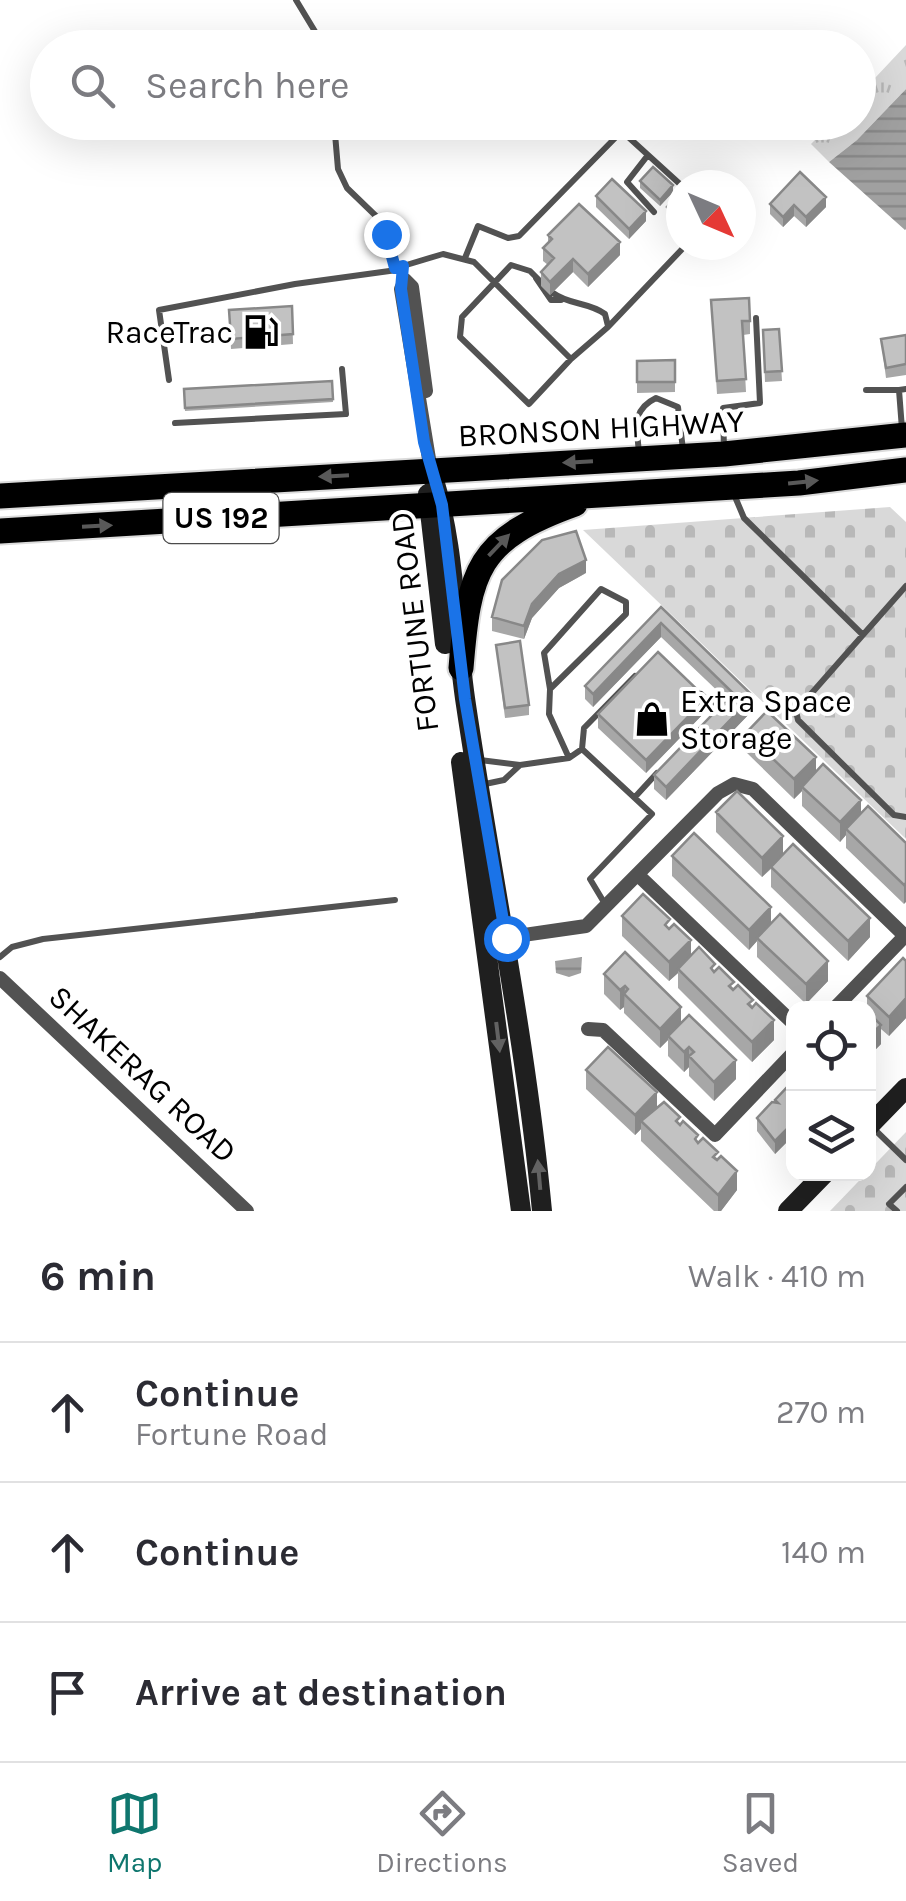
<!DOCTYPE html>
<html lang="en">
<head>
<meta charset="utf-8">
<style>
	body { margin:0; font-family:Karla,sans-serif; background:#f7f7f7; color:#2b2b33 }
	.controls { position:absolute; right:30px; bottom:30px; display:grid; overflow:hidden; border-radius:20px; box-shadow:0 10px 40px #0002 }
	.controls button { width:90px; height:90px; display:grid; place-items:center; padding:0; border:0; border-bottom:2px solid #e1e1e2; background:#fff; color:#2b2b33; font:50px sans-serif }
	.compass { position:absolute; left:666px; top:170px; width:90px; height:90px; border-radius:50%; background:#fff; box-shadow:0 10px 40px #0002; rotate:134deg }
	.stop { position:absolute; width:30px; height:30px; margin:-22px; border:8px solid #1a73e8; border-radius:50%; background:#fff }
	.stop.end { background:#1a73e8; border-color:#fff; box-shadow:0 2px 10px #0008 }
	.list { margin:0; padding:0; list-style:none }
	h2 { display:flex; justify-content:space-between; align-items:center; height:130px; margin:0; padding:0 40px; font-size:42px }
	h2 small { font-size:32px; font-weight:400; color:#7c7c81 }
	.list li { display:grid; grid-template-columns:65px 1fr auto; gap:30px; align-items:center; box-sizing:border-box; height:140px; padding:0 40px; border-top:2px solid #e1e1e2 }
	.list b { display:block; font-size:38px; white-space:nowrap }
	.list p { margin:0; font-size:32px; white-space:nowrap; color:#7c7c81 }
	.list em { font-size:32px; font-style:normal; color:#7c7c81 }
	.icon { flex:none; width:55px; height:55px; fill:none; stroke:currentColor; stroke-width:2; stroke-linecap:round; stroke-linejoin:round }
	.map { position:relative; flex:none; width:906px; height:1211px; overflow:hidden }
	.search { position:absolute; background:#fff; box-shadow:0 10px 40px #0002; left:30px; right:30px; top:30px; height:110px; display:flex; align-items:center; gap:25px; box-sizing:border-box; padding:0 35px; border-radius:55px; color:#7c7c81; font-size:38px }
	.sheet { height:550px; background:#fff }
	nav { display:flex; justify-content:space-around; align-items:center; box-sizing:border-box; height:140px; border-top:2px solid #e1e1e2; background:#fff; font-size:28px; color:#7c7c81 }
	nav a { display:grid; justify-items:center; gap:5px }
	nav .on { color:#0f766e }
	.map>svg:first-child { display:block }
	.grass { fill:url(#grass-tufts) }
	.cemetery { fill:url(#cemetery-stones) }
	.water { fill:url(#water-rules) }
	.lines { fill:none; stroke-linecap:round; stroke-linejoin:round }
	.highway-casing { stroke:#dbdbdb; stroke-width:29 }
	.lane { stroke:#525252; stroke-width:6 }
	.street { stroke:#525252; stroke-width:14 }
	.secondary { stroke:#1f1f1f; stroke-width:20 }
	.highway { stroke:#000; stroke-width:25 }
	.wall { fill:#a7a7a7 }
	.shaded-wall { fill:#888 }
	.building { fill:#c2c2c2; stroke:#888; stroke-width:2.5 }
	.oneway { fill:#595959 }
	.oneway2 { fill:#626262 }
	.route { stroke:#1a73e8; stroke-width:12 }
	.labels { text-anchor:middle; stroke-width:8; stroke-linejoin:round; paint-order:stroke }
	.shield { fill:#fff; stroke:#4c4c4c; stroke-width:2.5 }
	.shield-label { font-size:30px; font-weight:bold; fill:#000 }
	.poi-label { font-size:32px; fill:#000; stroke:#fff; text-anchor:end }
	.street-label { font-size:32px; fill:#000; stroke:#fff }
</style>
</head>
<body>
<div class="map">
<svg width="906" height="1211" viewBox="0 0 906 1211">
	<defs>
		<pattern id="grass-tufts" width="24" height="20" patternUnits="userSpaceOnUse" patternTransform="scale(2.5)"><rect width="24" height="20" fill="#d9d9d9"/><path d="M3 7l-1-3M5 7V3M7 7l1-3M15 17l-1-3M17 17v-4M19 17l1-3" fill="none" stroke="#b8b8b8"/></pattern>
		<pattern id="cemetery-stones" width="16" height="16" patternUnits="userSpaceOnUse" patternTransform="scale(2.5)"><rect width="16" height="16" fill="#d9d9d9"/><path d="M2 7V4a2 2 0 0 1 4 0v3zM10 15v-3a2 2 0 0 1 4 0v3z" fill="#b8b8b8"/></pattern>
		<pattern id="water-rules" width="6" height="5" patternUnits="userSpaceOnUse" patternTransform="scale(2.5)"><rect width="6" height="5" fill="#a0a0a0"/><path d="M0 2.5h6" fill="none" stroke="#888"/></pattern>
	</defs>
	<rect width="100%" height="100%" fill="#fff"/>
	<path class="grass" d="M906 45V89L857 140 829 162 811 144 832 123 858 122 859 95Z"/>
	<path class="cemetery" d="M890 507 906 522V839L583 530Z
		M906 1132V1211H830Z"/>
	<path class="water" d="M906 89V229L905 230 829 162 857 140Z
		M582 957 581 973 569 977 556 973 555 961Z"/>
	<g class="lines">
		<defs>
			<path id="highway" d="M0 496 724 454 906 435
				M0 531 799 483 906 470
				M461 668C469 570 477 539 575 504"/>
		</defs>
		<use href="#highway" class="highway-casing"/>
		<path class="lane" d="M296 0 325 48
			M334 122 338 169 347 188 377 217 395 268
			M648 155 627 182 654 212
			M465 258 478 226 508 238 519 236 618 135H626L681 185
			M403 266 443 254 474 262 571 359 608 327 686 245
			M536 278 551 300H561
			M543 284 530 271 511 265 462 317 460 337 529 404 571 359
			M553 293C569 305 589 302 605 314L608 326
			M169 380 159 310 295 284 404 269
			M866 390H899
			M175 423 346 414 342 369
			M902 429 899 390 906 389
			M724 450 723 408 760 403 756 318
			M639 453C637 428 631 410 656 398L678 407 683 450
			M733 492 744 518 862 634
			M906 586 796 711 798 720 894 815 906 817
			M550 689 544 653 601 589 626 602V614L550 689 549 714 569 758
			M701 694 717 709 714 713
			M582 749 584 728 635 676
			M480 760 520 765 504 780 485 784
			M520 765 569 758 582 749 652 814 590 879 605 904
			M635 797 657 773
			M0 957 12 947 43 939 395 900
			M871 1126 906 1160
			M897 1211 889 1204 906 1187"/>
		<path class="street" d="M405 280 401 289 431 471
			M405 280 412 287 426 391
			M638 875 794 1024
			M496 939 586 926 718 793 734 784 753 789 905 936
			M0 978 247 1211
			M835 1008 906 935
			M588 1029 603 1030 715 1135 794 1052"/>
		<path class="secondary" d="M431 471C456 545 454 627 466 705 491 874 526 1041 542 1211
			M428 494 445 644
			M461 762 521 1211
			M868 1127 906 1088
			M788 1211 824 1174"/>
		<use href="#highway" class="highway"/>
	</g>
	<path class="wall" d="M640 181 673 192 660 206 640 188Z
		M681 193V228L667 213V207Z
		M596 196 646 221 629 239 596 207Z
		M770 204 826 207 806 227 794 216 783 227 770 214Z
		M548 235 620 255 588 287 573 272 550 295 541 286V272L548 265 543 261V248L548 243Z
		M711 300 750 321V334L743 335 746 392 717 394Z
		M292 306 293 344 231 349 229 310Z
		M779 329 782 381 765 382 763 330Z
		M906 335V375L886 378 881 339Z
		M675 360V392L637 393V361Z
		M332 381 333 402 185 411 184 389Z
		M586 573 559 588 532 618 524 639 492 631V617Z
		M661 607 753 710 666 800 654 789V775L727 700 661 637 593 707 585 699V686Z
		M496 645 529 705V715L505 718Z
		M706 711 646 773 598 728V714Z
		M746 733 816 772 861 813 906 843 904 904 846 848V835L840 842 802 806V791L794 799 746 752Z
		M716 812 783 854 870 937 848 961 771 887V869L762 877 716 832Z
		M672 856 771 923 828 981 806 1004 757 957V941L749 950 672 876Z
		M622 916 670 928 691 956 715 971 753 1006 774 1040 752 1062 678 988V973L669 981 622 936Z
		M625 952 681 1023 736 1079 714 1101 689 1076V1067L684 1072 668 1056V1040L660 1048 624 1013V1007L620 1010 604 994V974Z
		M906 961V1018L889 1036 881 1029V1044L868 1057V1008H867V996Z
		M586 1070 657 1108 680 1125 718 1159 737 1190 721 1211H714L641 1141V1129L635 1135 586 1089Z
		M794 1079V1135L775 1154 757 1131V1118L775 1103V1100L793 1084Z"/>
	<path class="shaded-wall" d="M673 185V192L660 206V200Z
		M826 197V207L806 227V217Z
		M794 205V216L783 227V217Z
		M646 211V221L629 239V229Z
		M620 242V255L588 287V274Z
		M573 259V272L550 295V282Z
		M586 560V573L559 588 532 618 524 639V626L532 604 559 574Z
		M661 623V637L593 707V694Z
		M753 696V710L666 800V787Z
		M706 698V711L646 773V760Z
		M816 757V777L802 787V791L794 799V779Z
		M861 800V819L846 829V835L840 842V822Z
		M783 836V856L762 877V858Z
		M906 883V902L904 904V885Z
		M771 907V926L757 938V941L749 950V930Z
		M870 918V937L848 961V941Z
		M691 940V959L678 969V973L669 981V962Z
		M828 961V981L806 1004V984Z
		M625 986 624 1007 620 1010V990Z
		M906 998V1018L889 1036V1017Z
		M681 1007V1026L668 1036V1040L660 1048V1029Z
		M774 1020V1040L752 1062V1042Z
		M881 1025V1044L868 1057V1037Z
		M689 1047V1067L684 1072V1052Z
		M736 1060V1079L714 1101V1082Z
		M657 1092V1112L641 1121V1129L635 1135V1115Z
		M794 1122V1135L775 1154V1141Z
		M737 1171V1190L721 1211H718V1195Z"/>
	<path class="building" d="M653 167 673 185 660 200 640 181Z
		M800 172 826 197 806 217 794 205 783 217 770 204Z
		M612 179 646 211 629 229 596 196Z
		M681 193V221L667 207Z
		M579 204 620 242 588 274 573 259 550 282 541 272 554 258 543 248 552 239 548 235Z
		M749 298 750 321H742L746 379 717 381 711 300Z
		M292 306 293 334 231 339 229 310Z
		M779 329 782 371 765 372 763 330Z
		M906 335V364L886 368 881 339Z
		M675 360V382H637V361Z
		M332 381 333 399 185 408 184 389Z
		M576 531 586 560 559 574 532 604 524 626 492 617 502 580 542 540Z
		M661 607 753 696 666 787 654 775 733 693 661 623 593 694 585 686Z
		M520 641 529 705 505 708 496 645Z
		M658 652 706 698 646 760 598 714Z
		M767 711 816 757 794 779 746 733Z
		M823 764 861 800 840 822 802 787Z
		M737 791 783 836 762 858 716 812Z
		M868 806 906 843V883L904 885 846 829Z
		M694 833 771 907 749 930 672 856Z
		M793 844 870 918 848 941 771 867Z
		M643 894 670 919 665 925 669 929 674 924 691 940 669 962 622 916Z
		M780 914 828 961 806 984 757 938Z
		M699 947 715 964 711 968 714 972 719 967 734 982 729 986 733 990 738 985 753 1000 748 1004 752 1008 756 1003 774 1020 752 1042 678 969Z
		M625 952 681 1007 660 1029 624 994 628 989 625 986 620 990 604 974Z
		M903 958 906 961V998L889 1017 867 996Z
		M868 1012 881 1025 868 1037Z
		M689 1015 736 1060 714 1082 689 1056 694 1052 689 1047 684 1052 668 1036Z
		M608 1047 657 1092 635 1115 586 1070Z
		M791 1083 794 1084V1122L775 1141 757 1118 772 1102 778 1103 775 1100Z
		M664 1102 680 1117 676 1121 680 1125 683 1121 698 1135 695 1139 698 1143 703 1138 718 1152 713 1157 717 1160 721 1156 737 1171 718 1195 641 1121Z"/>
	<defs><path id="oneway-solid" d="M-6-.8H1V-3.2L6.5 0L1 3.2V.8H-6Z" transform="scale(2.5)"/></defs>
	<g class="oneway">
		<use href="#oneway-solid" transform="translate(578 462) rotate(177)"/>
		<use href="#oneway-solid" transform="translate(334 476) rotate(177)"/>
		<use href="#oneway-solid" transform="translate(803 482) rotate(-6)"/>
		<use href="#oneway-solid" transform="translate(97 526) rotate(-3)"/>
		<use href="#oneway-solid" transform="translate(499 545) rotate(-46)"/>
	</g>
	<g class="oneway2">
		<use href="#oneway-solid" transform="translate(498 1037) rotate(83)"/>
		<use href="#oneway-solid" transform="translate(539 1175) rotate(-95)"/>
	</g>
	<g class="lines">
		<path class="route" d="M386 234 395 268 403 266 401 289 424 442 442 505 465 699 506 938"/>
	</g>
	<defs>
		<symbol id="fuel-bare" viewBox="-9 -9 18 18"><path d="M-5.5-6h7V0h2V4h1.3V-2.5L3-4.5l.8-.8L6-3V5H2.5V1h-1V6h-7ZM-4.2-4.7v3.2H.2V-4.7Z" fill="#000" stroke="#fff" stroke-width="2.5" paint-order="stroke"/></symbol>
		<symbol id="shop-bare" viewBox="-9 -9 18 18"><path d="M-5-2.5h2.3a2.7 3.5 0 0 1 5.4 0H5L5.5 6h-11ZM-1.5-2.5h3a1.5 2.3 0 0 0-3 0Z" fill="#000" stroke="#fff" stroke-width="2.5" paint-order="stroke"/></symbol>
	</defs>
	<g fill-rule="evenodd">
		<use href="#fuel-bare" x="236" y="307" width="50" height="50"/>
		<use href="#shop-bare" x="627" y="694" width="50" height="50"/>
	</g>
	<g class="labels">
		<rect class="shield" x="163.5" y="493" width="115" height="50" rx="8"/>
		<g class="shield-label">
			<text x="221" y="528">US 192</text>
		</g>
		<g class="poi-label">
			<text x="233" y="343">RaceTrac</text>
			<text x="680" y="712" text-anchor="start">Extra Space<tspan x="680" dy="37">Storage</tspan></text>
		</g>
		<g class="street-label">
			<text transform="translate(601 428) rotate(-3)" y="11">BRONSON HIGHWAY</text>
			<text transform="translate(414 622) rotate(-97)" y="11">FORTUNE ROAD</text>
			<text transform="translate(143 1074) rotate(43)" y="11">SHAKERAG ROAD</text>
		</g>
	</g>
</svg>
<div class="controls">
<button><svg class="icon" aria-label="locate" viewBox="0 0 24 24"><circle cx="12" cy="12" r="6"/><path d="M12 2v4M12 18v4M2 12h4M18 12h4"/></svg></button>
<button><svg class="icon" aria-label="layers" viewBox="0 0 24 24"><path d="M12 4l9 5-9 5-9-5zM3 14l9 5 9-5"/></svg></button>
</div>
<svg class="compass" viewBox="-18 -18 36 36"><path d="M0-13l5 13h-10z" fill="#e53935"/><path d="M0 13l5-13h-10z" fill="#7c7c81"/></svg>
<div class="stop" style="left:506px;top:938px"></div>
<div class="stop end" style="left:386px;top:234px"></div>
<div class="search"><svg class="icon" aria-label="search" viewBox="0 0 24 24"><circle cx="10" cy="10" r="6"/><path d="M15 15l6 6"/></svg>Search here</div>
</div>
<section class="sheet">
<h2>6 min<small>Walk · 410 m</small></h2>
<ul class="list">
<li><svg class="icon" aria-label="ahead" viewBox="0 0 24 24"><path d="M12 20V5M6 11l6-6 6 6"/></svg><div><b>Continue</b><p>Fortune Road</p></div><em>270 m</em></li>
<li><svg class="icon" aria-label="ahead" viewBox="0 0 24 24"><path d="M12 20V5M6 11l6-6 6 6"/></svg><div><b>Continue</b></div><em>140 m</em></li>
<li><svg class="icon" aria-label="arrive" viewBox="0 0 24 24"><path d="M6 21V4h12l-3 4 3 4H6"/></svg><div><b>Arrive at destination</b></div></li>
</ul>
</section>
<nav>
<a class="on"><svg class="icon" aria-label="map" viewBox="0 0 24 24"><path d="M3 6l6-2 6 2 6-2v14l-6 2-6-2-6 2zM9 4v14M15 6v14"/></svg>Map</a>
<a><svg class="icon" aria-label="directions" viewBox="0 0 24 24"><path d="M12 3l9 9-9 9-9-9zM9 14v-3h6M13 9l2 2-2 2"/></svg>Directions</a>
<a><svg class="icon" aria-label="saved" viewBox="0 0 24 24"><path d="M7 4h10v16l-5-4-5 4z"/></svg>Saved</a>
</nav>
</body>
</html>
